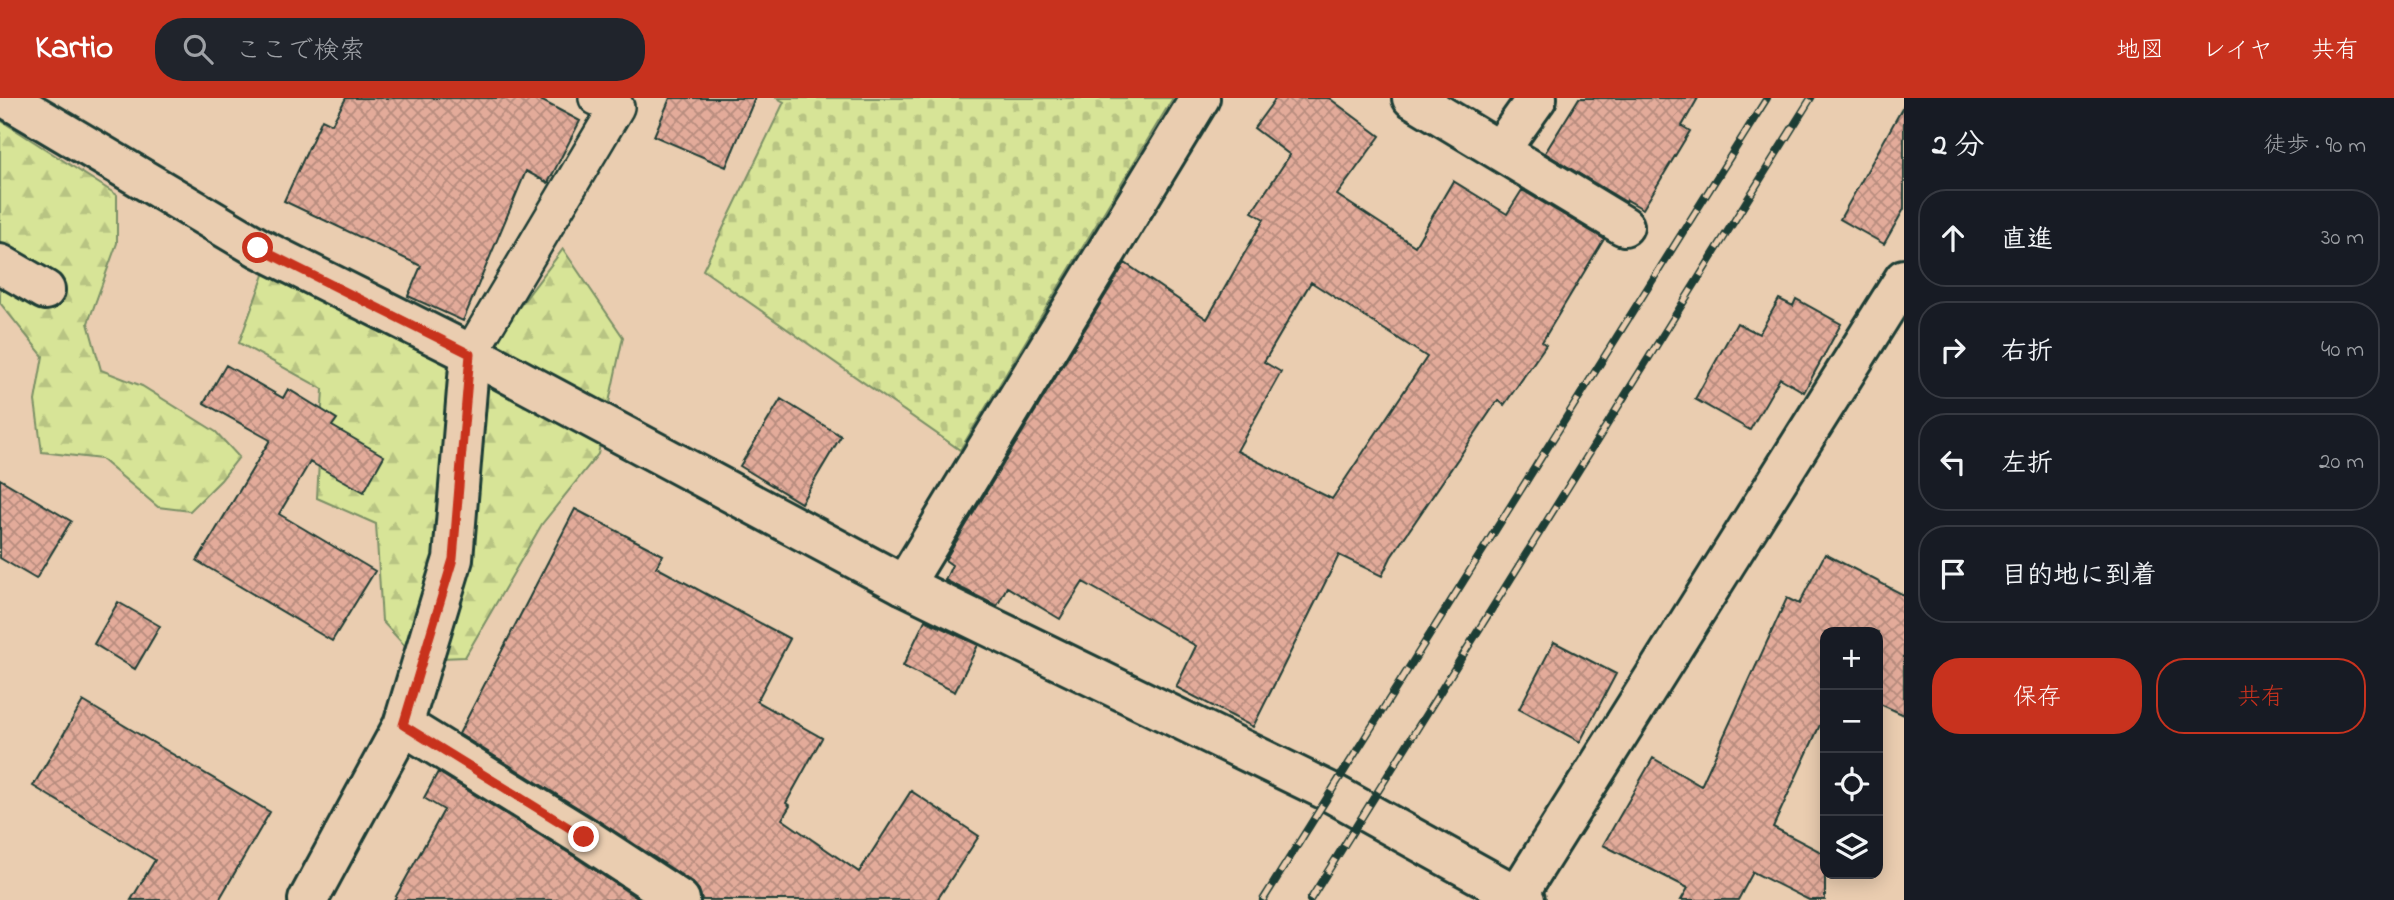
<!DOCTYPE html>
<html lang="ja">
<head>
<meta charset="utf-8">
<style>
	body { margin:0; font-family:"Indie Flower","Klee One",sans-serif; background:#20242c; color:#f1f3f6 }
	.controls { position:absolute; right:21px; bottom:21px; display:grid; overflow:hidden; border-radius:14px; box-shadow:0 4px 18px #0003 }
	.controls button { width:63px; height:63px; display:grid; place-items:center; padding:0; border:0; border-bottom:2px solid #363941; background:#171b24; color:#f1f3f6; font:35px sans-serif }
	.stop { position:absolute; width:21px; height:21px; margin:-16px; border:5px solid #c8321e; border-radius:50%; background:#fff }
	.stop.end { background:#c8321e; border-color:#fff; box-shadow:0 2px 7px #0008 }
	.list { margin:0; padding:0; list-style:none }
	h2 { display:flex; justify-content:space-between; align-items:center; height:91px; margin:0; padding:0 28px; font-size:30px }
	h2 small { font-size:23px; font-weight:400; color:#9ea1a6 }
	.list li { display:grid; grid-template-columns:46px 1fr auto; gap:21px; align-items:center; box-sizing:border-box; height:98px; margin:0 14px 14px; padding:0 14px; border:2px solid #363941; border-radius:28px }
	.list b { display:block; font-size:26px; white-space:nowrap }
	.list em { font-size:23px; font-style:normal; color:#9ea1a6 }
	.actions { display:flex; gap:14px; padding:21px 28px }
	.actions a { flex:1; padding:16px 0; border:2px solid #c8321e; border-radius:28px; text-align:center; font-size:24px; color:#c8321e }
	.actions .main { background:#c8321e; color:#fff }
	.icon { flex:none; width:38px; height:38px; fill:none; stroke:currentColor; stroke-width:2; stroke-linecap:round; stroke-linejoin:round }
	.map { position:relative; flex:none; width:1904px; height:802px; overflow:hidden }
	header { display:flex; align-items:center; gap:42px; box-sizing:border-box; height:98px; padding:0 35px; background:#c8321e; color:#fff }
	header strong { font-size:33px }
	nav { display:flex; gap:38px; margin-inline-start:auto; font-size:24px }
	.search { width:490px; height:63px; background:#20242c; display:flex; align-items:center; gap:18px; box-sizing:border-box; padding:0 24px; border-radius:28px; color:#9ea1a6; font-size:26px }
	main { display:flex }
	aside { flex:1; background:#171b24 }
	.map>svg:first-child { display:block }
	.forest { fill:url(#forest-firs); stroke:#7b9066; stroke-width:2 }
	.cemetery { fill:url(#cemetery-stones); stroke:#7b9066; stroke-width:2 }
	.building { fill:url(#building-cross-hatch); stroke:#1f3d34; stroke-width:2; fill-rule:evenodd }
	.lines { fill:none; stroke-linecap:round; stroke-linejoin:round }
	.service-casing { stroke:#1f3d34; stroke-width:38 }
	.minor-casing { stroke:#1f3d34; stroke-width:44 }
	.tertiary-casing { stroke:#1f3d34; stroke-width:44 }
	.service { stroke:#eacdb0; stroke-width:33 }
	.minor { stroke:#eacdb0; stroke-width:38 }
	.tertiary { stroke:#eacdb0; stroke-width:38 }
	.rail-casing { stroke:#1f3d34; stroke-width:8 }
	.rail { stroke:#eacdb0; stroke-width:5; stroke-dasharray:16; stroke-linecap:butt }
	.route { stroke:#c8321e; stroke-width:9 }
</style>
</head>
<body>
<header>
<strong>Kartio</strong>
<div class="search"><svg class="icon" aria-label="search" viewBox="0 0 24 24"><circle cx="10" cy="10" r="6"/><path d="M15 15l6 6"/></svg>ここで検索</div>
<nav><a>地図</a><a>レイヤ</a><a>共有</a></nav>
</header>
<main>
<div class="map">
<svg width="1904" height="802" viewBox="0 0 1904 802">
	<defs>
		<pattern id="forest-firs" width="22" height="20" patternUnits="userSpaceOnUse" patternTransform="scale(1.75)"><rect width="22" height="20" fill="#d7e497"/><path d="M5 1l3.5 6h-7zM16 11l3.5 6h-7z" fill="#b8c483"/></pattern>
		<pattern id="cemetery-stones" width="16" height="16" patternUnits="userSpaceOnUse" patternTransform="scale(1.75)"><rect width="16" height="16" fill="#d7e497"/><path d="M2 7V4a2 2 0 0 1 4 0v3zM10 15v-3a2 2 0 0 1 4 0v3z" fill="#b8c483"/></pattern>
		<pattern id="building-cross-hatch" width="8" height="8" patternUnits="userSpaceOnUse" patternTransform="scale(1.75)"><rect width="8" height="8" fill="#e3ab9a"/><path d="M0 0l8 8M0 8l8-8" fill="none" stroke="#b78c7e"/></pattern>
	</defs>
	<rect width="100%" height="100%" fill="#eacdb0"/>
	<filter id="ink" filterUnits="userSpaceOnUse"><feTurbulence type="fractalNoise" baseFrequency=".0143" numOctaves="2"/><feDisplacementMap in="SourceGraphic" scale="14" xChannelSelector="R" yChannelSelector="G"/><feConvolveMatrix kernelMatrix="1 2 1 2 8 2 1 2 1" color-interpolation-filters="sRGB"/></filter>
	<g filter="url(#ink)">
		<path class="forest" d="M0 22 117 97V145L88 225 101 272 142 288 216 334 239 359 221 382 190 413 158 409 101 361 42 354 35 303 43 258 0 205Z
			M563 151 623 239 598 356 542 426 465 559 417 561 382 523 376 426 317 400 323 291 239 245 265 174 474 269Z"/>
		<path class="cemetery" d="M777 0H1173L960 352 703 172 784 4Z"/>
		<path class="building" d="M346 0H537L580 23 548 85 526 73 463 223 408 198 421 168 284 103 322 21 332 26Z
			M670 0H755L726 69 654 38Z
			M1276 0H1329L1380 38 1337 97 1415 148 1453 83 1507 116 1522 92 1604 141 1542 244 1546 247 1504 307 1498 302 1391 459 1382 478 1339 457 1253 629 1176 589 1196 548 1083 484 1060 521 1007 489 997 508 945 482 952 467 945 462 1125 165 1207 221 1264 121 1252 114 1290 57 1254 30ZM1311 184 1427 259 1332 401 1237 353 1281 274 1264 264Z
			M1579 0H1698L1682 28 1690 33 1643 111 1627 102 1626 104 1545 55Z
			M1904 7V111L1884 146 1840 121Z
			M1779 201 1793 208 1796 201 1841 226 1804 294 1780 280 1750 332 1695 301 1737 225 1759 236Z
			M226 267 283 300 288 291 337 321 332 328 384 358 364 394 310 364 279 416 375 473 332 543 197 463 270 342 204 305Z
			M781 301 841 338 801 405 740 368Z
			M0 381 71 423 36 481 0 460Z
			M575 411 663 457 656 469 790 541 757 603 822 640 786 705 790 708 782 721 859 774 911 693 979 738 937 802H702L699 792 692 784 596 721 459 636Z
			M1825 456 1904 497V617L1878 605V534H1825V616L1773 729 1825 756V802H1809L1753 774 1738 802H1681L1688 790 1603 747 1653 660 1701 688 1787 500 1799 506Z
			M118 504 160 528 135 571 94 546Z
			M925 522 978 547 955 594 903 568Z
			M1554 544 1616 576 1580 644 1519 611Z
			M83 603 270 714 219 802H131L155 762 33 688Z
			M438 674 572 757 640 802H394L444 712 424 700Z"/>
		<g class="lines">
			<defs>
				<path id="service" d="M470 256 617 9 596 0"/>
				<path id="minor" d="M1412 0 1624 128
					M1500 52 1537 0
					M0 166 45 192
					M904 487 1200 0
					M403 627 453 461 470 256
					M1517 798 1904 181
					M308 802 403 627 584 739 680 802"/>
				<path id="tertiary" d="M6 0 259 150 483 262 904 487 1330 694 1525 802"/>
			</defs>
			<use href="#service" class="service-casing"/>
			<use href="#minor" class="minor-casing"/>
			<use href="#tertiary" class="tertiary-casing"/>
			<use href="#service" class="service"/>
			<use href="#minor" class="minor"/>
			<use href="#tertiary" class="tertiary"/>
			<defs>
				<path id="rail" d="M1263 802 1767 0
					M1310 802 1811 0"/>
			</defs>
			<use href="#rail" class="rail-casing"/>
			<use href="#rail" class="rail"/>
		</g>
	</g>
	<g class="lines" filter="url(#ink)">
		<path class="route" d="M258 150 470 256 453 461 403 627 584 739"/>
	</g>
</svg>
<div class="controls">
<button>+</button>
<button>−</button>
<button><svg class="icon" aria-label="locate" viewBox="0 0 24 24"><circle cx="12" cy="12" r="6"/><path d="M12 2v4M12 18v4M2 12h4M18 12h4"/></svg></button>
<button><svg class="icon" aria-label="layers" viewBox="0 0 24 24"><path d="M12 4l9 5-9 5-9-5zM3 14l9 5 9-5"/></svg></button>
</div>
<div class="stop" style="left:258px;top:150px"></div>
<div class="stop end" style="left:584px;top:739px"></div>
</div>
<aside>
<h2>2 分<small>徒歩 · 90 m</small></h2>
<ul class="list">
<li><svg class="icon" aria-label="ahead" viewBox="0 0 24 24"><path d="M12 20V5M6 11l6-6 6 6"/></svg><div><b>直進</b></div><em>30 m</em></li>
<li><svg class="icon" aria-label="right" viewBox="0 0 24 24"><path d="M7 20v-9h11M14 6l5 5-5 5"/></svg><div><b>右折</b></div><em>40 m</em></li>
<li><svg class="icon" aria-label="left" viewBox="0 0 24 24"><path d="M17 20v-9H6M10 6l-5 5 5 5"/></svg><div><b>左折</b></div><em>20 m</em></li>
<li><svg class="icon" aria-label="arrive" viewBox="0 0 24 24"><path d="M6 21V4h12l-3 4 3 4H6"/></svg><div><b>目的地に到着</b></div></li>
</ul>
<div class="actions"><a class="main">保存</a><a>共有</a></div>
</aside>
</main>
</body>
</html>
